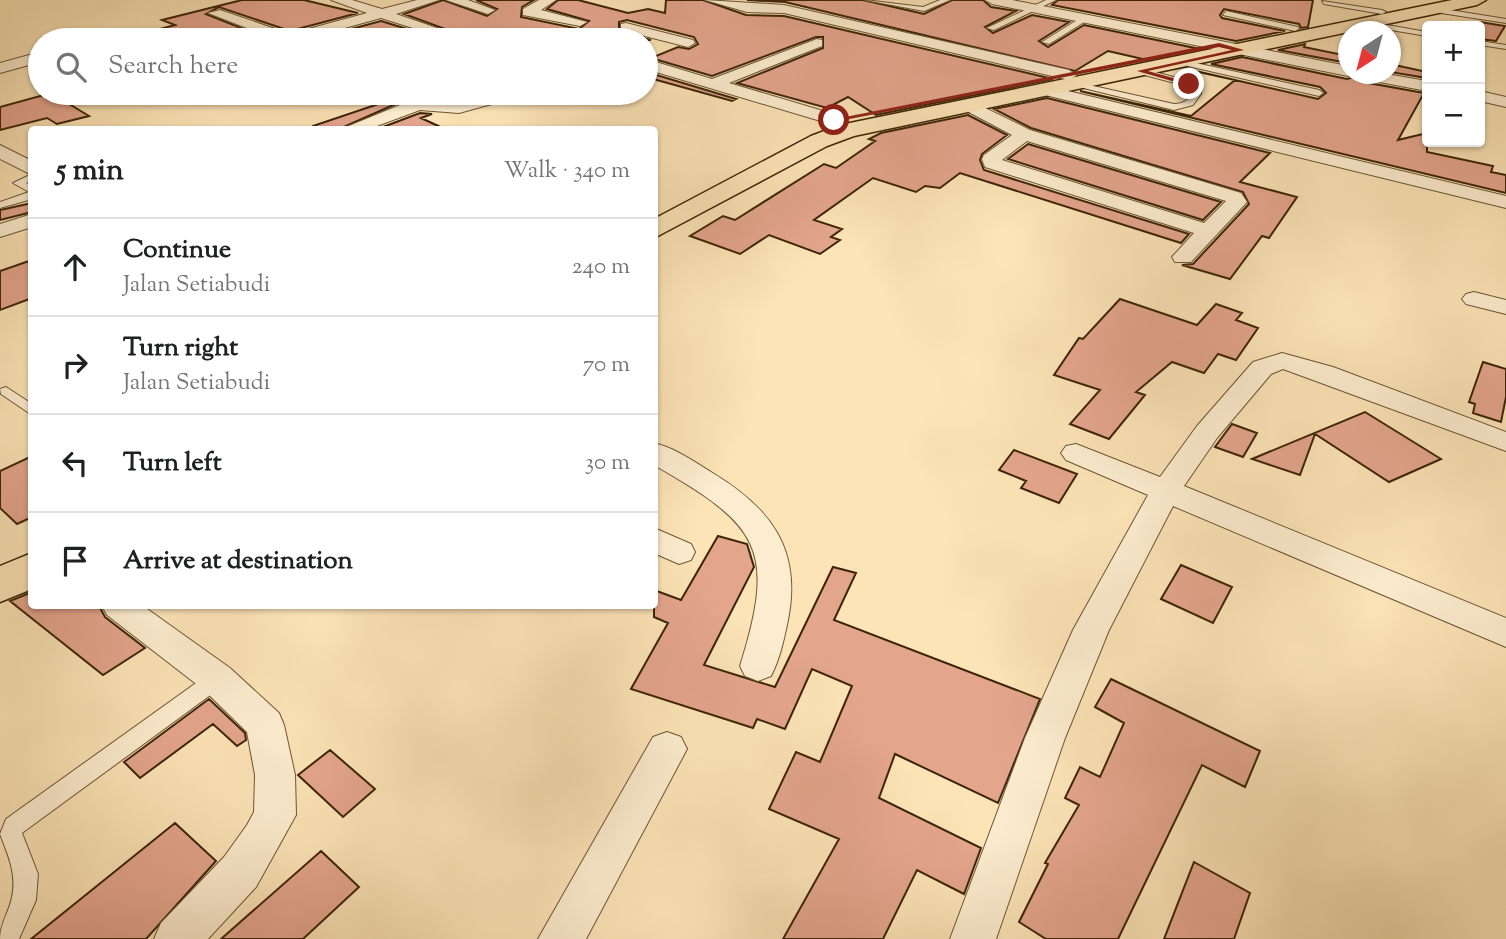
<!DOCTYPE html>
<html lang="en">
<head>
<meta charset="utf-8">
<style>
	body { margin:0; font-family:"Sorts Mill Goudy",serif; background:#f6f6f6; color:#202124 }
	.controls { position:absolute; right:21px; top:21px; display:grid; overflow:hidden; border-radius:7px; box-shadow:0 2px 5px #0004 }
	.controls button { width:63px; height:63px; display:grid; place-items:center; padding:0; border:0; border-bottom:2px solid #e0e0e0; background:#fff; color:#202124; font:35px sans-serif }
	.compass { position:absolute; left:1338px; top:21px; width:63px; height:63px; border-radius:50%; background:#fff; box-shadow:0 2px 5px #0004; rotate:216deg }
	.stop { position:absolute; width:21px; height:21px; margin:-16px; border:5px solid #8f2418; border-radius:50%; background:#fff }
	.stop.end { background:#8f2418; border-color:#fff; box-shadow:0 2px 7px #0008 }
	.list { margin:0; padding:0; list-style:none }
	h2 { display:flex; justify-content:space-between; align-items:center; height:91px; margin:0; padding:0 28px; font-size:30px }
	h2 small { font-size:23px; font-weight:400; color:#757577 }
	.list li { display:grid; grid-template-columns:46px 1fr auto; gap:21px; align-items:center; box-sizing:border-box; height:98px; padding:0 28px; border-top:2px solid #e0e0e0 }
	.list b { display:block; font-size:26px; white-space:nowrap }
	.list p { margin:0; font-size:23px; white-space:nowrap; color:#757577 }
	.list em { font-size:23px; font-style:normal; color:#757577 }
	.icon { flex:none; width:38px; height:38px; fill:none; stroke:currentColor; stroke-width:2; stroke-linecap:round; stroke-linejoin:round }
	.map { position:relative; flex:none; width:1506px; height:939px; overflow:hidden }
	.search { position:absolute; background:#fff; box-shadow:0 2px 5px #0004; left:28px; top:28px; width:630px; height:77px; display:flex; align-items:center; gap:18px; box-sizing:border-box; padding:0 24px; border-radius:38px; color:#757577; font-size:26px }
	.panel { position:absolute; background:#fff; box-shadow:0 2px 5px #0004; left:28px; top:126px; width:630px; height:483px; border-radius:7px }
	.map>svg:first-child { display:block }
	.building { fill:#e4a58d; stroke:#3c2507; stroke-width:2 }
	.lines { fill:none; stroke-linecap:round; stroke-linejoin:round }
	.service-casing { stroke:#6c5533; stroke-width:2 }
	.minor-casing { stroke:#6c5533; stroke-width:2 }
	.primary-casing { stroke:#3c2507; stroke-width:3 }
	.service { fill:#fdedd0; fill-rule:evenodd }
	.minor { fill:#fdedd0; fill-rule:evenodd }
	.primary { fill:#fce4b7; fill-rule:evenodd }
	.route { fill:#8f2418 }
</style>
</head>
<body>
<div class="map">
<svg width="1506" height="939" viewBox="0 0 1506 939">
	<rect width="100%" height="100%" fill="#fce4b7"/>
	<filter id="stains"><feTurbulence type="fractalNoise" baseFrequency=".00286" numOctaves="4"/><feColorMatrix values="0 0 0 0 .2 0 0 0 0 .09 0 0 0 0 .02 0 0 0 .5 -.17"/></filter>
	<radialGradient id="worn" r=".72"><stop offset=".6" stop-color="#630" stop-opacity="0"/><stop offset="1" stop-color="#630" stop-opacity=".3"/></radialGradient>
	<path class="building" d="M242 0H304L358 13 290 31 219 7 206 14 271 40H149L146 37 145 33 175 25 162 20Z
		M443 0 487 16 497 9 476 0H534L522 7 521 17 579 29 589 21 547 9 558 0H578L628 13 648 9 665 13 666 0H703L746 15 784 16 1053 79 876 115 848 97 827 108 737 83 823 48V37H816L712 76 651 58 678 47 689 49 698 44 694 37 627 20 619 22V32L651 40H475L404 14Z
		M747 0H863L924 14 952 0H983L991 7 1016 11 985 27 993 33 1032 15 1069 22 1039 41 1048 47 1084 25 1200 49 1147 60 1108 51 1075 71 785 2Z
		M1058 0H1313L1308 27 1301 28 1299 24 1224 9 1220 15 1222 18 1285 31 1236 41 1052 5Z
		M381 21 443 40H310Z
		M1480 22 1505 26 1496 41 1480 39Z
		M1305 44 1304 47 1348 56V63L1278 50Z
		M1242 57 1347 79 1354 77 1363 82 1424 93 1398 140 1427 133V152L1493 166 1491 172 1506 175V193L1080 91 1191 116 1235 80 1185 69H1187L1318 99 1326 93 1320 87 1211 64Z
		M1390 64 1427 72V78L1390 72Z
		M653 74 736 99 732 101 646 77Z
		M51 93 89 116 57 124 47 118 0 130V107Z
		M427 93H482V95L446 101 421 95Z
		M1047 98 1270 153 1240 182 1297 197 1269 238 1262 236 1230 279 1182 265 1193 264 1249 204 1243 192 1031 128 994 109Z
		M390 100 398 103 337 130H313V126Z
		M420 113 432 114 421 118 447 130H375Z
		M968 115 1007 135 982 154 980 160 984 170 1189 234 1181 243 960 173 940 188 925 186 916 192 873 178 814 220 842 229 831 237 840 240 820 254 769 235 740 254 690 236 723 216 735 220 824 164 836 168 875 141 869 139 881 133Z
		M1028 144 1221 202 1203 220 1008 159Z
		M32 203V212L0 220V210Z
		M32 260V298L0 310V271Z
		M1120 299 1197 325 1216 304 1242 313 1236 320 1258 328 1236 360 1218 354 1204 373 1172 362 1136 392 1145 395 1109 439 1070 424 1100 390 1054 375 1079 338 1083 339Z
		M1483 362 1506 369V397L1501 422 1473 413 1475 404 1469 402Z
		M1365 412 1441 459 1389 482 1315 434 1300 475 1252 459Z
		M1232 424 1257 433 1243 457 1215 447Z
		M1014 450 1077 474 1059 503 1021 488 1026 481 999 470Z
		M32 456V517L17 524 0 508V471Z
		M718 536 747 544 754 567 704 665 775 687 833 567 856 573 834 620 1040 699 998 803 895 754 879 798 981 848 964 894 917 870 883 939H783L839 839 769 809 796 752 820 762 852 686 812 669 785 729 757 719 753 728 631 689 668 623 654 617V590L681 600Z
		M1181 565 1232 587 1213 623 1161 599Z
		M32 592V606H99L105 617 145 648 103 675 10 601Z
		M1111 679 1260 751 1245 787 1202 765 1118 939H1046L1019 922 1048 864 1045 863 1079 805 1065 798 1080 767 1100 777 1124 723 1095 707Z
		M209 699 245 733 246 740 237 746 213 724 140 778 124 762Z
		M330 750 375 789 343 817 298 775Z
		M175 823 216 861 146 939H31Z
		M321 851 359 887 303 939H221Z
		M1194 862 1250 893 1234 939H1164Z"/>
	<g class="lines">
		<defs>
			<path id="service" d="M865 0 923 7 940 0H950L924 11Z
				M1046 0H1056L994 30 987 28Z
				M1322 1 1382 10 1386 12 1382 14 1324 4Z
				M1431 7 1506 19V23L1428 11Z
				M1226 11 1298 27 1299 29 1295 31 1223 15Z
				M1082 17 1089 19 1049 44 1042 42Z
				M1364 21 1427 32V36L1361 25Z
				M1480 41 1506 45V49L1480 45Z
				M1182 60 1319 90 1323 93 1319 96 1179 64V60Z
				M1140 68 1192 82 1201 88V94L1193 105 1174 110 1067 84 1071 81 1174 104C1183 104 1190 100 1193 91L1186 86 1137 73 1136 71Z
				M32 174V181L26 183 32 186V199L0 208V202L29 192 13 183Z
				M6 387 32 404V415L1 394 0 389Z
				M217 671 224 673 227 679 224 685 22 833 38 874 36 900 19 939H0C0 923 9 913 12 897 17 874 8 855 0 834L6 819 210 673Z"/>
			<path id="minor" d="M331 0H352L382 9 417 0H439L396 14 472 40H451L381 18 301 40H278L208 13 220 10 290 34 367 13Z
				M446 0H468L495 10 488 14Z
				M539 0H556L541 10 587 22 580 26 523 15V9Z
				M705 0 784 5 1069 70 1077 75 1069 80 784 13 747 12Z
				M985 0H1012L1348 66V74H1354L1348 76 992 4Z
				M626 23 693 40 695 43 688 47 621 30V24Z
				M125 33 146 40H100L102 37Z
				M817 39 822 40V46L729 83 840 116 843 120 834 125 646 69V59L712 79Z
				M40 52V62L0 73V63Z
				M1355 74H1386L1427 81V91L1363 79Z
				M1043 85 1506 196V208L1037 93 1035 90Z
				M1480 91 1506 97V107L1480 101Z
				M408 93C418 95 425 102 435 103 464 107 490 92 519 93L517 97 459 113 420 110 366 130H339L405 103 400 98Z
				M969 100 1030 130 1241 193 1247 202 1191 262H1175L1172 257 1194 233 985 167 982 159 984 155 1012 135 963 109 961 105ZM1027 141 1226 201 1204 223 1002 160Z
				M0 145 32 161V175L0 159Z
				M32 214V227L0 237V224Z
				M1474 292 1506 300V314L1466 304 1462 299 1466 294Z
				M1282 353 1333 367 1506 432V451L1283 369 1271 374 1217 438 1184 486 1506 618V647L1173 506 1109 630 1065 738 996 939H950L1025 738 1073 630 1148 495 1066 460 1061 453 1066 446 1076 444 1160 477 1197 426 1253 362Z
				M654 443C675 448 693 461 711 472 771 508 802 549 788 620 784 639 780 659 771 676L758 681 745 676 740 666C777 548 759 525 654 465Z
				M654 528 691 544 695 552 691 560 679 564 654 553Z
				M102 606H143L230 668 279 713 284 725 295 775 296 815 256 887 208 939H154L161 923 224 857 247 825 254 812 255 775 247 732 204 690 107 615Z
				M667 732 681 737 687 749 586 939H538L653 737Z"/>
			<path id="primary" d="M1452 0H1486L1477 5 854 136 827 146 654 238V219L811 136 840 125Z
				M32 553V589L0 602V566Z"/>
		</defs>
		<use href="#service" class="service-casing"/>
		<use href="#minor" class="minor-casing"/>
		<use href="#primary" class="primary-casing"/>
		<use href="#service" class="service"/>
		<use href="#minor" class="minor"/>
		<use href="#primary" class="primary"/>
	</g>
	<path class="route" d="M1219 43 1244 50 1148 71 1191 83 1189 86 1137 71 1232 50 1219 47 834 122 830 120Z"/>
	<rect width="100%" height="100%" filter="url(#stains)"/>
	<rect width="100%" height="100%" fill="url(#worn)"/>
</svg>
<div class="controls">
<button>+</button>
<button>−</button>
</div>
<svg class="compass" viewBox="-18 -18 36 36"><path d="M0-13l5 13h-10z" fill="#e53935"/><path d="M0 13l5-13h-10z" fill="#757577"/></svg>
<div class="stop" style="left:834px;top:120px"></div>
<div class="stop end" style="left:1189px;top:84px"></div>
<div class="search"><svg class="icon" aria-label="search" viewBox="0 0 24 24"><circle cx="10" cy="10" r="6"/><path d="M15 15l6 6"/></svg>Search here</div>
<section class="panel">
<h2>5 min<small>Walk · 340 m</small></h2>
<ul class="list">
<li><svg class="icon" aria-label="ahead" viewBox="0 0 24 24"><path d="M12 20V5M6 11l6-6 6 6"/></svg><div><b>Continue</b><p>Jalan Setiabudi</p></div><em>240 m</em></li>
<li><svg class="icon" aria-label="right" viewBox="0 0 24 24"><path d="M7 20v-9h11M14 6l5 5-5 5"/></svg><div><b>Turn right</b><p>Jalan Setiabudi</p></div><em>70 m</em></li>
<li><svg class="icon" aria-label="left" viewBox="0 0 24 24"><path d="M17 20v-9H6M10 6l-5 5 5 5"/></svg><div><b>Turn left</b></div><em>30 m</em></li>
<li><svg class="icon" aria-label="arrive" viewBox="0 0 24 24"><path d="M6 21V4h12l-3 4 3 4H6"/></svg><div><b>Arrive at destination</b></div></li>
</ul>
</section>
</div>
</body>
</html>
